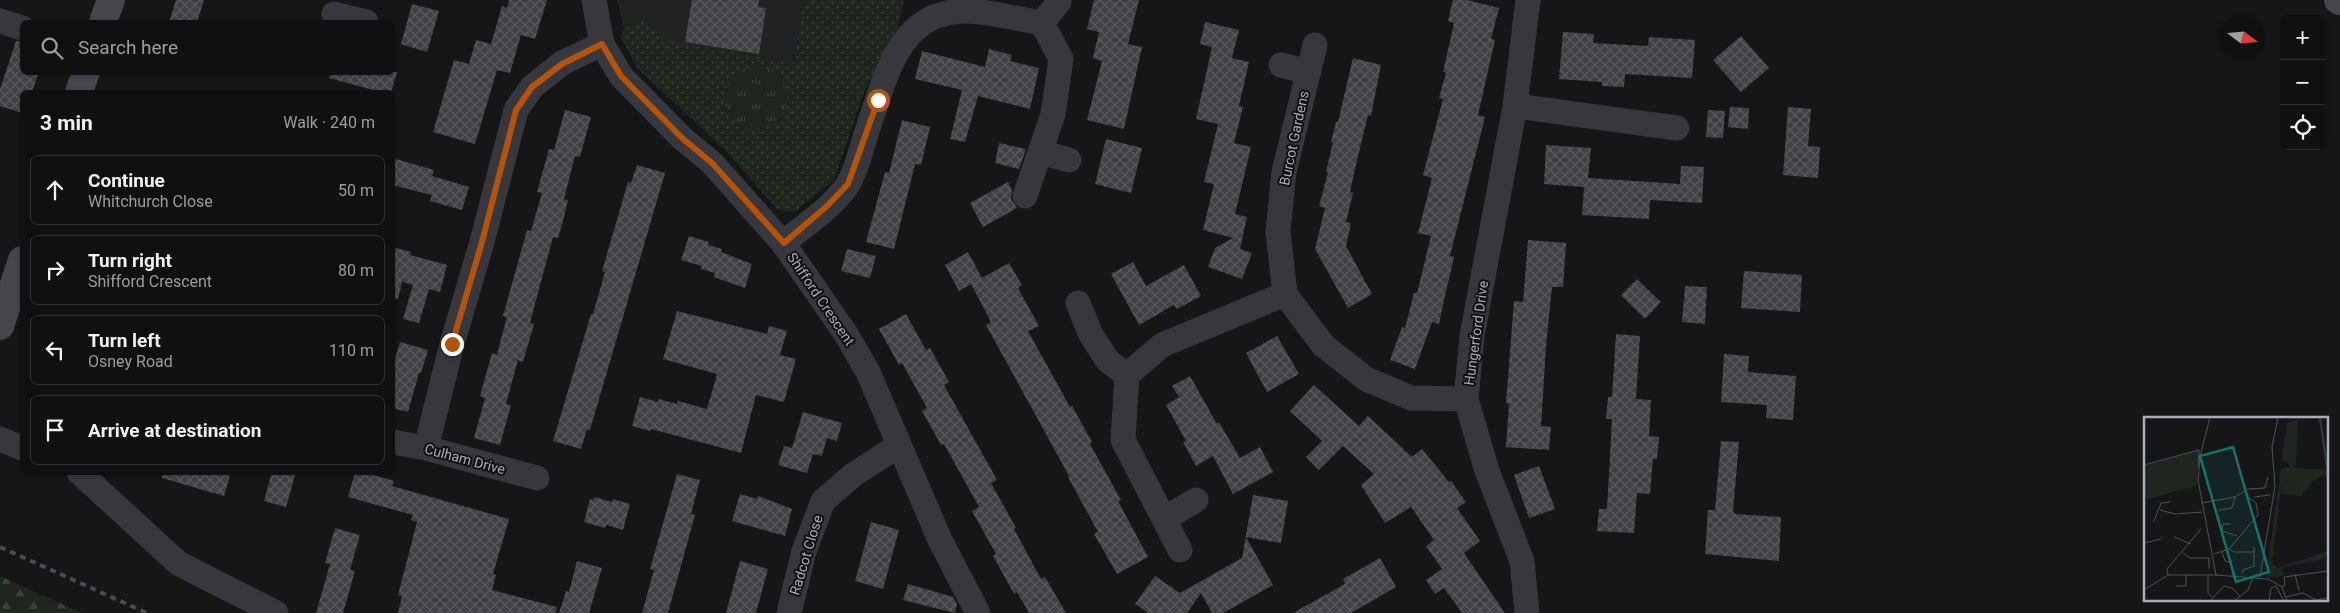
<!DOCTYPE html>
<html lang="en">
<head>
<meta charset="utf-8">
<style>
	body { margin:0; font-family:Roboto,sans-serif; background:#19191b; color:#f1f3f6 }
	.controls { position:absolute; right:15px; top:15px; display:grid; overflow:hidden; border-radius:8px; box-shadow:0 1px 4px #0004 }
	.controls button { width:45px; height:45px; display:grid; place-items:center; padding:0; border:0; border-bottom:1px solid #303032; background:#101012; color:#f1f3f6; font:25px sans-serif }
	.compass { position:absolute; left:2220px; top:15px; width:45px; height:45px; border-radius:50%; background:#101012; box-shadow:0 1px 4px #0004; rotate:106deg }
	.stop { position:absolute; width:15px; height:15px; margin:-11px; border:4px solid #b45309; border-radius:50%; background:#fff }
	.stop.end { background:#b45309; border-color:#fff; box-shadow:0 1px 5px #0008 }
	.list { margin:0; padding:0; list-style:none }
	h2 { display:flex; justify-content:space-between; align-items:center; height:65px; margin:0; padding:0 20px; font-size:21px }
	h2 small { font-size:16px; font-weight:400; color:#9c9d9f }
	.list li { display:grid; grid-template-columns:32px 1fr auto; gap:15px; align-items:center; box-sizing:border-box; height:70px; margin:0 10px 10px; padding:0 10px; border:1px solid #303032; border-radius:8px }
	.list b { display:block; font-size:19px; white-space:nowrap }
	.list p { margin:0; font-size:16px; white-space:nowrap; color:#9c9d9f }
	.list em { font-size:16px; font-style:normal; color:#9c9d9f }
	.icon { flex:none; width:28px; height:28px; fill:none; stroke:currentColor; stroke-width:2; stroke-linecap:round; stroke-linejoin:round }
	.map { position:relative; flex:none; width:2340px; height:613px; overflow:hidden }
	.search { position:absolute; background:#101012; box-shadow:0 1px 4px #0004; left:20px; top:20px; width:375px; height:55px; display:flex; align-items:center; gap:12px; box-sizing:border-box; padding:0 18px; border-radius:8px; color:#9c9d9f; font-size:19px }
	.panel { position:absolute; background:#101012; box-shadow:0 1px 4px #0004; left:20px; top:90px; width:375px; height:385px; border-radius:8px }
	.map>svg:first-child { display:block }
	.built { fill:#222225 }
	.grass { fill:url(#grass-dots) }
	.forest { fill:url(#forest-firs) }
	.park { fill:url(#park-tufts) }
	.building { fill:url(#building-cross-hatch) }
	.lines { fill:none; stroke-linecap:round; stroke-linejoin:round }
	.minor { stroke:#37383d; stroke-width:25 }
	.secondary { stroke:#45474d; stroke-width:28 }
	.rail { stroke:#4a4c52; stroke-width:4; stroke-dasharray:6 5; stroke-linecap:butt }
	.route { stroke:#b45309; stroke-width:6 }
	.labels { text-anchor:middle; stroke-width:4; stroke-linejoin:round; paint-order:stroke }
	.street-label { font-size:14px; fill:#a8adb8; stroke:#111113 }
	.inset-river { fill:none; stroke:#2c353c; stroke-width:2.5 }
	.inset-road { fill:none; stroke:#505258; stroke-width:1 }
	.view { fill:#0f766e; fill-opacity:0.15; stroke:#0f766e; stroke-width:2.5 }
	.inset-edge { fill:none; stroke:#a8adb8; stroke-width:2.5 }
</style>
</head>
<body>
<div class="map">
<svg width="2340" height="613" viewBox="0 0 2340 613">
	<defs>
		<pattern id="grass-dots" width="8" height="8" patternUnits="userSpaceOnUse" patternTransform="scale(1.25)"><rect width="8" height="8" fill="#1e261f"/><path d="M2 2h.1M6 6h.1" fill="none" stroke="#3c433d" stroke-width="1.8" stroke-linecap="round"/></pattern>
		<pattern id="forest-firs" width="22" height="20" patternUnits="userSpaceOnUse" patternTransform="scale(1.25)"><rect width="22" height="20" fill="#1e261f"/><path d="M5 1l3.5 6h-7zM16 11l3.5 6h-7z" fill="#3c433d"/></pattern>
		<pattern id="park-tufts" width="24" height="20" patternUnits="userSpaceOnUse" patternTransform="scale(1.25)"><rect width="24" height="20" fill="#1e261f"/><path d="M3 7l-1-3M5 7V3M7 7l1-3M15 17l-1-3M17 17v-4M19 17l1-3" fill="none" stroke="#3c433d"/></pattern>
		<pattern id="building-cross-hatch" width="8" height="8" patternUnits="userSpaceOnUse" patternTransform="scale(1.25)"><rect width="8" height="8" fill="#404145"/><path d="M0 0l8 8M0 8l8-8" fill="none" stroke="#595a5e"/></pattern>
	</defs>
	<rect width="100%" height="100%" fill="#161618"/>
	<path class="built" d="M617 0H804L793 63 670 41 642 20 624 28Z"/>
	<path class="grass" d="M804 0H904L898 27 864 92 834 180 796 211 786 212 777 209 726 151 637 68 621 38 624 28 642 20 671 41 793 63Z"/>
	<path class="forest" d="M0 576 82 613H0Z"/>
	<path class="park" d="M725 98a31 31 0 1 1 62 0a31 31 0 1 1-62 0Z"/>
	<path class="building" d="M176 0H204L197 22H169Z
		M509 0H547L535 39 521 35 510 73 497 70 475 144 433 132 454 60 469 64 476 40 491 44 502 6 507 8Z
		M692 0H759L758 7 766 8 759 54 685 42Z
		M1094 0H1139L1128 44 1142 47 1124 129 1087 120 1102 61 1093 58 1099 32 1087 29Z
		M1453 0H1467L1499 8 1491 39 1495 40 1478 115 1485 117 1450 256 1454 257 1444 300 1439 324 1432 322 1415 369 1390 360 1402 327 1405 328 1414 293H1417L1431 236 1418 233 1432 178 1423 175 1443 99 1439 98 1446 73 1443 72 1454 23 1448 21Z
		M412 4 439 11 427 52 401 44Z
		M1205 22 1239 30 1232 58 1249 62 1239 106 1243 107 1234 143 1251 147 1235 214 1247 217 1240 249 1252 253 1242 279 1208 267 1215 248 1233 238 1203 230 1214 184 1204 182 1218 124 1196 119 1212 47 1200 44Z
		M1563 32 1594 34 1593 43 1648 46 1649 37 1695 40 1692 78 1625 74 1624 87 1602 86V82L1559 79Z
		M1741 36 1769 68 1741 92 1713 60Z
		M16 41 22 42V72H39L32 92H22V113L0 106V89Z
		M989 49 1012 55 1010 61 1039 68 1030 109 978 96 965 142 950 139 962 90 915 79 922 51 985 67Z
		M1353 58 1381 65 1371 116 1368 115 1358 156 1350 192 1353 193 1346 222 1351 223 1346 246 1372 294 1348 308 1315 249 1325 208 1319 206 1328 172H1326L1333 142H1331L1336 122H1338Z
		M330 72H397L391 92H381L329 78Z
		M1730 107 1749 108 1748 129 1728 127Z
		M1788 107 1811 109 1808 146 1820 147 1818 178 1783 175Z
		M565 110 591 117 580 157 575 156 564 199 568 200 563 221 558 238 553 237 535 304 530 323 534 324 523 362 518 360 506 404 511 405 500 445 474 438 485 398 480 396 492 353 497 355 502 335 507 317 503 316 527 230 531 231 542 193 537 192 549 149 554 150Z
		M1708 110 1725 111 1723 138 1706 137Z
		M902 120 930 127 921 165 915 164 894 249 866 242 885 172 889 173Z
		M1106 139 1142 148 1131 193 1095 184Z
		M999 143 1026 149 1019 169 995 163Z
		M1546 145 1591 148 1588 178 1680 184 1681 166 1704 167 1702 203 1650 200 1649 219 1582 215 1584 187 1544 184Z
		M392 158 434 170 432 176 469 187 462 210 430 201 432 195 392 185Z
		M637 165 665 173 590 430 587 429 581 449 553 441 591 314H593L605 272 602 271 628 182 631 183Z
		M1008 182 1012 190 1011 199 1017 208 983 227 970 203Z
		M689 236 709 242 708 245 722 249 721 252 752 264 745 288 714 277 715 273 701 269 702 266 681 260Z
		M1528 240 1566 243 1563 287H1552L1546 346 1541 426 1551 427 1549 450 1506 447 1509 403H1506L1514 301 1523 302Z
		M392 247 411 252 410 255 447 265 440 292 429 289 419 323 403 319 413 285 403 282V278L398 299 392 298Z
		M847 249 876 256 870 278 841 271Z
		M968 252 982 278 959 291 945 265Z
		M1133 262 1146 286 1184 265 1201 296 1177 309 1174 305 1139 325 1111 274Z
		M1009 263 1022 285 1018 288 1039 326 1028 331 1070 407 1072 406 1092 442 1090 444 1121 500 1118 501 1148 557 1117 574 1094 534 1098 532 1068 477 1069 476 986 325 991 322 971 284Z
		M1744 271 1802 275 1800 312 1741 308Z
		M1637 279 1661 302 1645 319 1621 295Z
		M1685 286 1707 287 1705 324 1682 322Z
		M677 311 767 334 769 326 787 331 780 355 796 359 784 402 756 395 741 453 651 429 650 431 632 426 640 397 658 402 659 399 677 404 678 401 707 409 717 374 663 359Z
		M906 314 926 350 930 348 949 382 944 385 997 480 991 483 1016 528 1014 529 1041 579 1045 577 1066 613H1029L1017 592 1014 594 993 556 996 554 972 511 979 507 944 444 941 445 922 411 927 408 902 363 899 365 879 329Z
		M1616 334 1640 336 1636 399 1651 400 1649 436 1659 437 1657 459H1653L1650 494 1637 493 1634 533 1597 531 1599 509H1607L1612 419H1606L1608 397H1612Z
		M1277 336 1299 374 1267 392 1246 353Z
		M400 342 428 350 421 373H419L408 412 392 408V369Z
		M1724 354 1749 356 1748 372 1796 376 1793 420 1766 418 1767 405 1721 402Z
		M1190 376 1217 424 1219 422 1240 458 1260 447 1273 472 1233 494 1213 456 1196 466 1183 442 1186 441 1166 405 1179 397 1172 386Z
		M1314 385 1359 426 1368 416 1412 457 1422 449 1449 482 1451 481 1466 502 1457 508 1480 541 1464 553 1505 613H1462L1444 588 1435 594 1426 580 1442 569 1426 546 1434 540 1411 507 1385 523 1361 485 1374 474 1343 446 1319 470 1306 457 1322 441 1290 411Z
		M803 412 842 423 837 441 827 438 822 456 813 454 807 473 778 465 784 446 792 448Z
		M1721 441 1739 442 1733 512 1735 514 1781 517 1779 561 1705 554 1708 510H1715Z
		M1539 466 1555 509 1529 518 1514 475Z
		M162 472H231L224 496 162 478Z
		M272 472H296L286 507 264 501Z
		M355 472H363L394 481 392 486 509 519 493 574 496 575 492 590 557 607 556 613H398L402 596 398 595 417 522 411 520 413 515 348 497Z
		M677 474 700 480 691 514 695 515 668 613H642L654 570 650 569Z
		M740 494 757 499 758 496 792 509 785 536 732 521Z
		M1253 495 1288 501 1281 543 1246 537 1273 585 1223 613H1212L1201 593 1187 613H1148L1135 604 1155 576 1180 593 1242 558Z
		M594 497 612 502 613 499 630 504 623 530 606 525 605 528 584 522 590 499 593 500Z
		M871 522 899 530 883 589 855 581Z
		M335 528 360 535 350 570 355 571 343 613H316L330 564 325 563Z
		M1380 558 1396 587 1351 613H1293L1345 584 1343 579Z
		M577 561 602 568 589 613H559L566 591 569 592Z
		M740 561 768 569 756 613H726Z
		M908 584 953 597 957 604 955 613 903 600Z"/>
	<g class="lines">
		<path class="minor" d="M594 0 602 44 621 76 682 138 712 163 783 243 846 334 868 372 940 540 978 613
			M334 14 366 22
			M0 21 22 28
			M1042 23 1059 2
			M1315 45 1284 172 1278 231 1285 294 1323 345 1366 379 1411 398 1466 399
			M1281 65 1309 72
			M1515 106 1677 128
			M1040 152 1069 160
			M783 243C805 225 832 208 848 184 856 172 862 146 867 131 885 80 897 12 964 11 989 11 1017 19 1042 23L1061 59 1053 114 1025 196
			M1078 303 1091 335 1108 361 1127 375 1123 440 1180 550
			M1127 375 1162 345 1285 294
			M0 439 22 448
			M392 442 426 448 537 478
			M426 448 452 344 482 242 516 110 532 87 562 63 602 44
			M79 472 178 563 276 613
			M1164 519 1196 500
			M789 613 804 551 823 501 853 475 898 446
			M1527 613 1522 561 1487 471 1466 399 1472 336 1515 106 1528 0"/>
		<path class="secondary" d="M2338 0 2340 1
			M103 22 111 0
			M79 92 86 72
			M0 326 22 260"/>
		<path class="rail" d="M0 547 147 613"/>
	</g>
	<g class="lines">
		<path class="route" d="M452 344 482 242 516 110 532 87 562 64 602 44 621 76 682 138 712 163 784 243 827 206 848 184 878 100"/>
	</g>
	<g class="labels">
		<g class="street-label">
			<text transform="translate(1294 138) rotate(-78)" y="5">Burcot Gardens</text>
			<text transform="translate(821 299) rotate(56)" y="5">Shifford Crescent</text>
			<text transform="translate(1476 333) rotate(-82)" y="5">Hungerford Drive</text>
			<text transform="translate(465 459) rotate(15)" y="5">Culham Drive</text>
			<text transform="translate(806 555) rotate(-73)" y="5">Radcot Close</text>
		</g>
	</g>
	<g transform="translate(2144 417)">
		<rect width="184" height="184" fill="#161618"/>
		<path d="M154 3 152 49 144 45 143 39H138L143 6ZM54 34 53 69 0 83V49ZM138 64 166 65 157 79 137 77ZM184 134 181 142 140 150 134 157 131 152Z" fill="#1e261f"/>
		<path d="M138 39H143L151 51 183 53 184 62 180 58 169 64 159 79 165 65 138 64 128 147 134 150 131 152 134 157 139 153 140 158 126 161 122 160 137 51 146 50 143 44 137 43Z" fill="#1e261f"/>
		<path class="inset-river" d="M176 0 184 58"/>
		<path class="inset-road" d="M66 0 56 40 54 63 72 158 124 162 138 170 143 184M0 48 55 33M54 50 55 33M110 80 126 78M57 86 91 80 104 72 121 71 124 60M16 93 31 97 58 95M74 93 88 91 91 80M10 104 17 86 26 85M87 107H79L78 114 93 119M30 120 47 127M0 126 17 122M85 132 90 135H110M78 135 81 144 88 145M39 136 46 141H65V152M70 137 85 132 114 98 112 86 105 81M98 156 99 153 110 149V129M151 157 155 174M24 158 23 152 57 112M64 159V176L68 180M116 160 131 69 128 30 134 0M32 169H42V158M138 170 141 168 140 160 184 154M0 173 24 158H72M142 180 159 176 172 183 184 181M66 184 80 169 88 171 96 179M90 184 104 173 109 160M125 184 127 171 132 169 140 184"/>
		<path class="view" d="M89 30 125 155 92 165 56 39Z"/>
		<rect width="184" height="184" class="inset-edge"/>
	</g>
</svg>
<div class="controls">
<button>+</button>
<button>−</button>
<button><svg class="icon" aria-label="locate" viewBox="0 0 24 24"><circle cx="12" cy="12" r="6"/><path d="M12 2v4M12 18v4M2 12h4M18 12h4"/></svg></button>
</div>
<svg class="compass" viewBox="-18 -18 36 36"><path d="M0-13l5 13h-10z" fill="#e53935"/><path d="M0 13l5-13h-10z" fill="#9c9d9f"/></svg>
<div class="stop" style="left:878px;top:100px"></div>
<div class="stop end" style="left:452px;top:344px"></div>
<div class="search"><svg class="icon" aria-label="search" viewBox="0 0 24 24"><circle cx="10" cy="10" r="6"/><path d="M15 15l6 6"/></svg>Search here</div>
<section class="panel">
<h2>3 min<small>Walk · 240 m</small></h2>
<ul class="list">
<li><svg class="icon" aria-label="ahead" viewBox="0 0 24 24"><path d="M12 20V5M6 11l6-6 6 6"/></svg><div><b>Continue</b><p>Whitchurch Close</p></div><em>50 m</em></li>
<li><svg class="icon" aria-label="right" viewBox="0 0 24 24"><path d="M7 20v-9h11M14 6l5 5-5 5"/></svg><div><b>Turn right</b><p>Shifford Crescent</p></div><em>80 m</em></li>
<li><svg class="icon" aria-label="left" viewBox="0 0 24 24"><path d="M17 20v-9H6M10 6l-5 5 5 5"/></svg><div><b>Turn left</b><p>Osney Road</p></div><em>110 m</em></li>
<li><svg class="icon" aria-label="arrive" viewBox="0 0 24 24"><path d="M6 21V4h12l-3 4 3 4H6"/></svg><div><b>Arrive at destination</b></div></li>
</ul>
</section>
</div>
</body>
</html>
